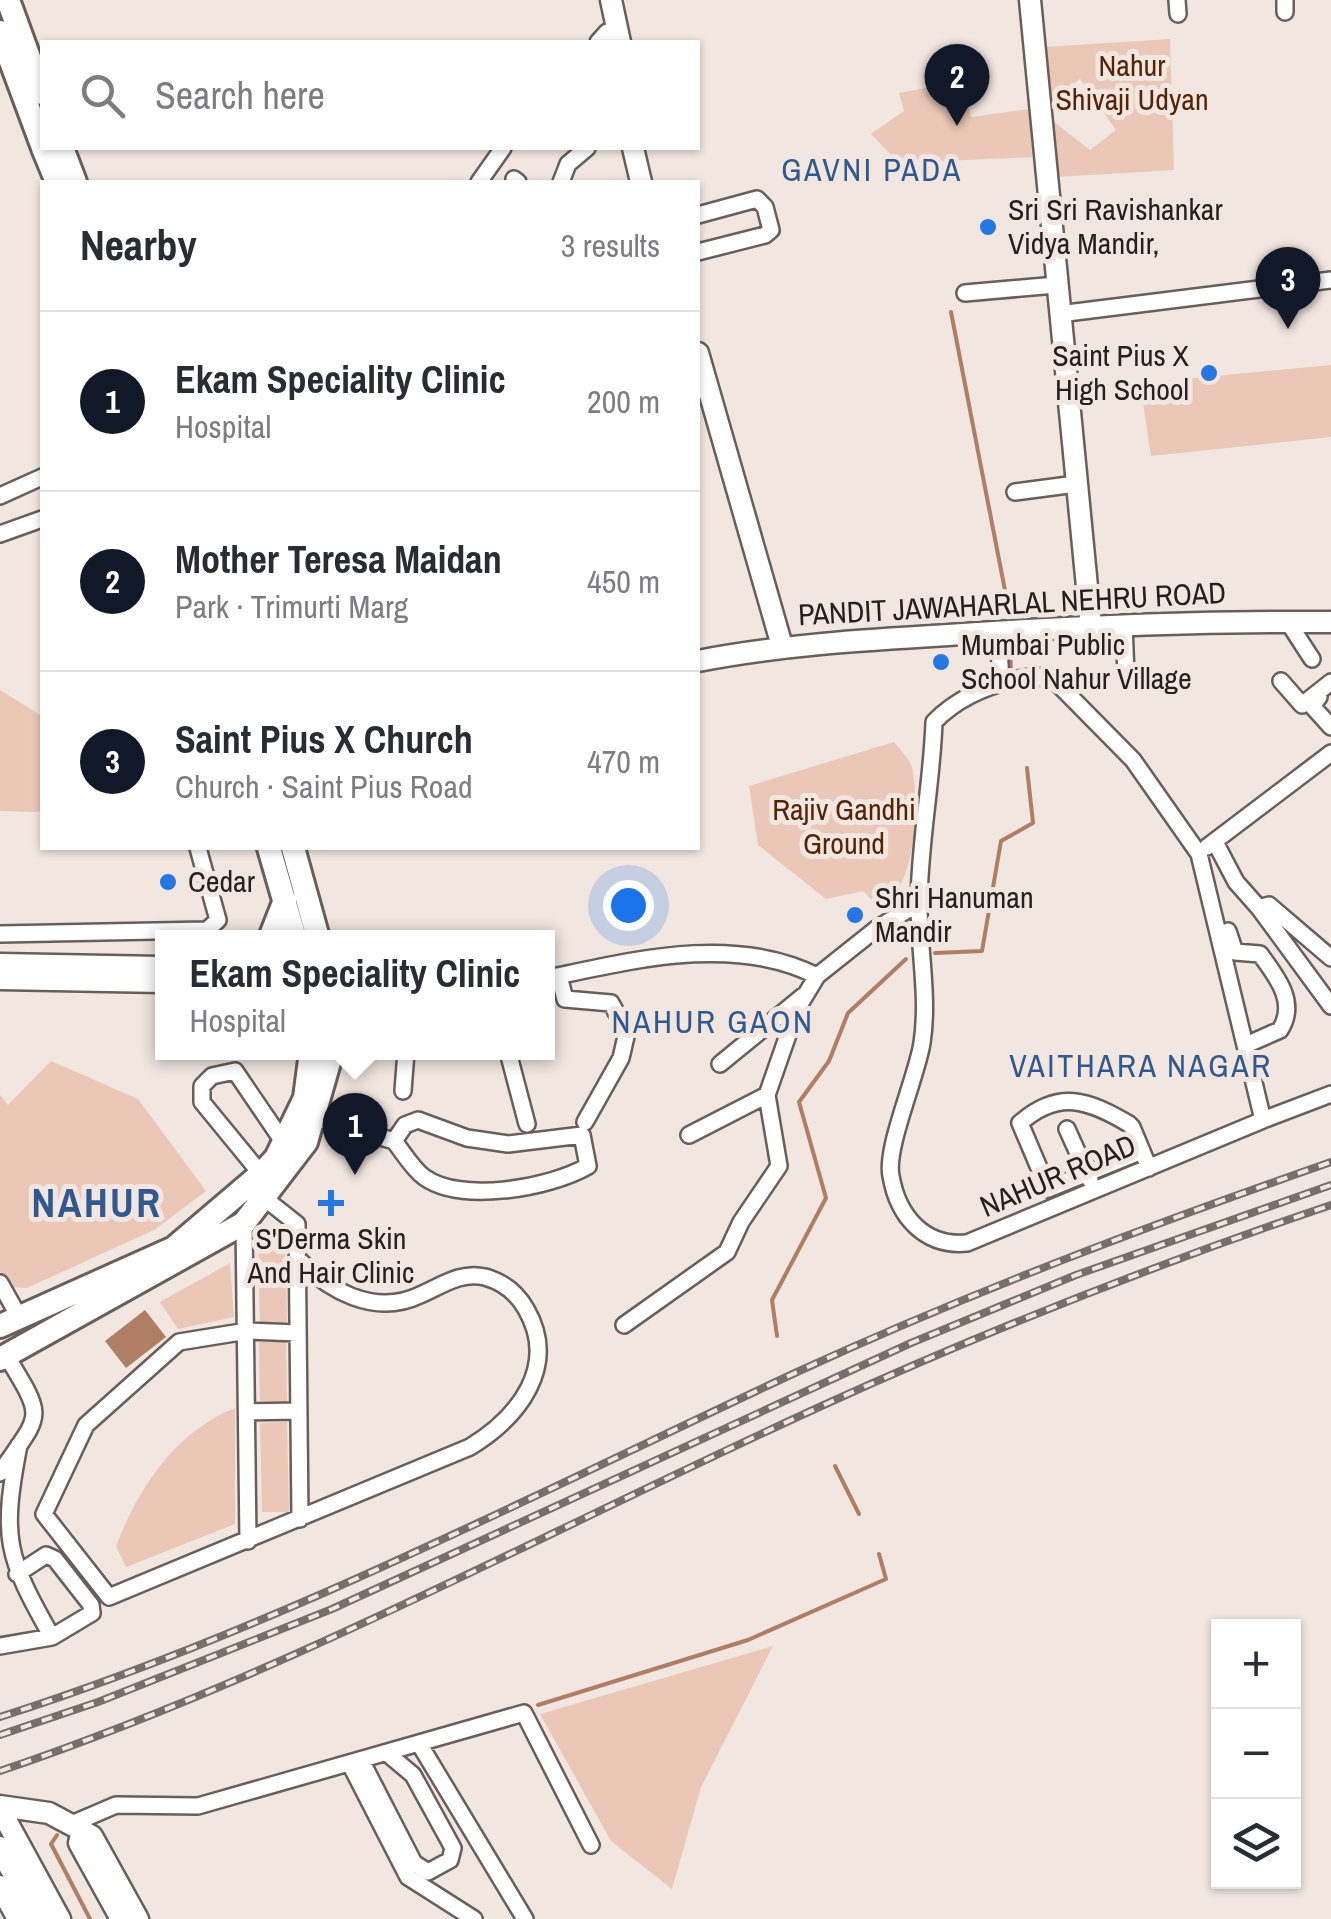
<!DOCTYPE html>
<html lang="en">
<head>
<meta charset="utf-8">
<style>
	body { margin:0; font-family:"Archivo Narrow",sans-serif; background:#f2f2f3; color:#2b2b33 }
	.controls { position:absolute; right:30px; bottom:30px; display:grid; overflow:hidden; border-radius:0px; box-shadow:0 2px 8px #0004 }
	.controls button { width:90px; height:90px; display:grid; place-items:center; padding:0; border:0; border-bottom:2px solid #e1e1e2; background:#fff; color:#2b2b33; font:50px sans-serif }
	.you { position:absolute; left:628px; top:905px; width:35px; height:35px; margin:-25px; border:8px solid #fff; border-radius:50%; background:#1a73e8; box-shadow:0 0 0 15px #1a73e833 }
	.badge { display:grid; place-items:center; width:65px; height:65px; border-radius:50%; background:#111827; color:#fff; font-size:32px; font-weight:700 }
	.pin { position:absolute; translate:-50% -82px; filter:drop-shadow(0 2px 5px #0008) }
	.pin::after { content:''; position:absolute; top:52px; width:35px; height:30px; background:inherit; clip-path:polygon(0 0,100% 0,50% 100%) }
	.popup { position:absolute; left:155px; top:930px; width:400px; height:130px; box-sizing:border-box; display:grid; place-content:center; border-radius:0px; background:#fff; filter:drop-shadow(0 2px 8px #0005); font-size:32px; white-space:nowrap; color:#7c7c81 }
	.popup b { font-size:38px; color:#2b2b33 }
	.popup::after { content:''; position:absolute; left:50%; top:100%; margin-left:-20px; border:20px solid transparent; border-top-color:#fff }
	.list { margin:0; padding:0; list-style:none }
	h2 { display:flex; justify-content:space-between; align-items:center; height:130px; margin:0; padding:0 40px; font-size:42px }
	h2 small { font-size:32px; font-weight:400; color:#7c7c81 }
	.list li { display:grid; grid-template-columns:65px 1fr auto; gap:30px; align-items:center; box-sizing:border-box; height:180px; padding:0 40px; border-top:2px solid #e1e1e2 }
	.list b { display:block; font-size:38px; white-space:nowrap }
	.list p { margin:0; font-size:32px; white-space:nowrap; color:#7c7c81 }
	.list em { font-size:32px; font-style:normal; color:#7c7c81 }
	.icon { flex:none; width:55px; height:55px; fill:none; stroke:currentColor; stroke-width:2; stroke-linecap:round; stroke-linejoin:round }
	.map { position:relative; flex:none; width:1331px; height:1919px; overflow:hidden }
	.search { position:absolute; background:#fff; box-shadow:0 2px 8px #0004; left:40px; top:40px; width:660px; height:110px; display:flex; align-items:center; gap:25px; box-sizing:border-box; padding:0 35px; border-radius:0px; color:#7c7c81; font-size:38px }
	.panel { position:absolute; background:#fff; box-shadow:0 2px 8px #0004; left:40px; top:180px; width:660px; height:670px; border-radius:0px }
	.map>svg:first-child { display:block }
	.green { fill:#ebc7b7 }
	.water { fill:#b07d65 }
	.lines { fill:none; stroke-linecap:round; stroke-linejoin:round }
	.stream { stroke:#b07d65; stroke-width:4 }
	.street-casing { stroke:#695e59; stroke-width:20 }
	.secondary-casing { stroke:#695e59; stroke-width:25 }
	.primary-casing { stroke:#695e59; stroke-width:28 }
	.street { stroke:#fff; stroke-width:15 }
	.secondary { stroke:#fff; stroke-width:20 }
	.primary { stroke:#fff; stroke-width:22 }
	.rail-casing { stroke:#766f6b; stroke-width:8 }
	.rail { stroke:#f2e6e0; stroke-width:4; stroke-dasharray:11; stroke-linecap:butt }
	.poi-dot { fill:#2578e3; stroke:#f2e6e0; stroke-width:4 }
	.labels { text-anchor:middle; stroke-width:10; stroke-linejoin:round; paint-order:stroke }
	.park-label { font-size:30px; fill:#552407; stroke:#f2e6e0 }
	.poi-label { font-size:30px; fill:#26211f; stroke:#f2e6e0; text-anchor:start }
	.street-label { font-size:30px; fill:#26211f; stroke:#f2e6e0 }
	.neighbourhood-label { font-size:32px; letter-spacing:2.5px; fill:#31588f; stroke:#f2e6e0 }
	.district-label { font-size:40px; font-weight:bold; letter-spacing:2.5px; fill:#31588f; stroke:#f2e6e0 }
</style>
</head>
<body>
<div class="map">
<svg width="1331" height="1919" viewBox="0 0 1331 1919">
	<rect width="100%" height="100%" fill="#f2e6e0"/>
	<path class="green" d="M1170 39 1174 170 1056 177 1053 121 1090 150 1116 130 1080 79 1049 104 1044 47Z
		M964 81 971 117 1029 109 1032 157 899 163 871 134 904 111 899 93Z
		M1331 365V437L1151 456 1140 383Z
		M0 690 42 716V810L37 812 0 811Z
		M894 742C900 750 910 759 912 768 920 803 916 890 880 908L863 891 826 899 758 845 749 786Z
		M51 1061 138 1099 206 1191 154 1230 27 1288 10 1287 0 1271V1095L8 1105Z
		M258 1233H285L287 1322 260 1323Z
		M230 1263 234 1317 178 1329 160 1302Z
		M259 1342H286L287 1401H260Z
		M235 1408V1524L126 1567 116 1546C139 1487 175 1432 235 1408Z
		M287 1422 289 1512H262L260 1423Z
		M773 1646 701 1787 672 1889 611 1841 540 1714Z"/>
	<path class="water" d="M145 1310 166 1337 126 1368 105 1341Z"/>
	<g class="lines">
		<path class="stream" d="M951 312 1009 611
			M1010 637 1011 678
			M935 953 982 951 1001 841 1033 823 1027 768
			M777 1336 772 1300 826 1198 799 1102 829 1061 848 1013 906 959
			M835 1466 859 1514
			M538 1705 748 1640 886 1579 879 1554
			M57 1835 51 1844 90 1919"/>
		<defs>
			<path id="street" d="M1177 0 1178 14
				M1285 0V12
				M598 42 607 32
				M514 179 518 182
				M479 182 503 148
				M561 182 568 164 587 148
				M698 215 757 199 765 207 771 230 765 235 698 252
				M965 293 1056 285
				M1059 314 1331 280
				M1015 492 1076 484
				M0 496 42 477
				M0 534 42 519
				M1288 622 1312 659
				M1124 625 1126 675
				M998 631 1001 681
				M1037 676 1057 683 1133 760 1199 854 1263 1120 967 1243C925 1247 898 1217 891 1176 885 1148 917 1076 922 1043 929 998 919 950 919 905 919 844 932 783 934 722 962 693 998 681 1037 676Z
				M1281 681 1302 705 1331 682
				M1319 697 1312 706 1331 727
				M1215 842 1236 882 1259 908 1269 905 1331 958
				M1207 847 1331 753
				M1259 908 1331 1006
				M1228 931 1235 952 1260 954C1276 976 1298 1002 1280 1030L1246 1045
				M0 934 207 930 218 920 198 848
				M559 976 565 999 611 1003 627 1032 621 1058 585 1122
				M548 978C634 960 734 934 817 976L876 929 919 903
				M508 1052 527 1124
				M720 1064 803 996
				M403 1091 406 1052
				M316 1118 394 1141 405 1125 418 1120 467 1138 508 1144 582 1135 588 1166C550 1188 461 1204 424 1177 412 1168 403 1152 394 1141
				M1263 1120 1331 1094
				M1067 1129 1090 1180
				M689 1135 767 1095
				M1142 1151 1048 1189 1020 1123C1059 1089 1088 1100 1129 1124L1132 1127 1149 1168
				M261 1174 202 1102V1086L212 1076 235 1071 284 1143
				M263 1197 297 1224 300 1519
				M244 1223 248 1541
				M297 1258C328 1290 374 1317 420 1295 441 1286 461 1271 485 1277 503 1282 517 1293 526 1309 559 1366 519 1417 470 1447L109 1597 44 1514 86 1425 179 1342 247 1331 298 1333
				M0 1283 18 1315
				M624 1325 727 1252 741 1222 779 1166 767 1095 797 1009 817 976
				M247 1412 299 1411
				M0 1473C42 1411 46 1421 6 1355
				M17 1574 46 1555 55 1559 91 1605 92 1613 52 1637C6 1556 1 1538 19 1445
				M0 1646 52 1637
				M420 1745 525 1919
				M362 1762 414 1863 428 1872 450 1860 453 1848 413 1775 388 1754
				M351 1766 408 1877 474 1919
				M74 1823 116 1805 198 1806 524 1713 591 1845"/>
			<path id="secondary" d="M611 0 620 42
				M1030 0 1091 628
				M633 148 641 182
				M698 353 782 646
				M698 661C781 645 864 640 948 635 1076 626 1203 621 1331 622
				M0 964 162 967
				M0 979 162 982
				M0 1806 49 1813 92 1836 138 1919
				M0 1809 60 1919
				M82 1830 79 1843 121 1919
				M0 1886 18 1919"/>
			<path id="primary" d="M8 0 42 93
				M0 32 42 145
				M43 148 57 182
				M62 148 75 182
				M269 848 295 938
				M293 848 318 938
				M270 938 285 900
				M0 1326 174 1248 261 1174 276 1158 305 1098 311 1052
				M0 1359 244 1223 306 1142 332 1052
				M0 1848 40 1919"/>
		</defs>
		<use href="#street" class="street-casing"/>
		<use href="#secondary" class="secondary-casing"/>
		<use href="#primary" class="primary-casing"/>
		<use href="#street" class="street"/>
		<use href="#secondary" class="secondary"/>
		<use href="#primary" class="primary"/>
		<defs>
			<path id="rail" d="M0 1717C276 1629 535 1494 797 1372 971 1292 1150 1225 1331 1162
				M0 1735 98 1702 332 1609 911 1343 1076 1275 1331 1185
				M0 1771C287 1674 551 1529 826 1404 991 1329 1160 1263 1331 1205"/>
		</defs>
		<use href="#rail" class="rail-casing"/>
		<use href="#rail" class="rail"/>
	</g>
	<g class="poi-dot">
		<circle cx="988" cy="227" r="10"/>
		<circle cx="1209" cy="373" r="10"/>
		<circle cx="941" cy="662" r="10"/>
		<circle cx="168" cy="882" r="10"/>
		<circle cx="855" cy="915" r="10"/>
		<path d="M326 1188h10v10h10v10h-10v10h-10v-10h-10v-10h10z"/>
	</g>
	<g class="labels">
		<g class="park-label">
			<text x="1132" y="76">Nahur<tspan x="1132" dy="34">Shivaji Udyan</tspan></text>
			<text x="844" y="820">Rajiv Gandhi<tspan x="844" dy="34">Ground</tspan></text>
		</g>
		<g class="poi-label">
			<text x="1008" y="220">Sri Sri Ravishankar<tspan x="1008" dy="34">Vidya Mandir,</tspan></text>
			<text x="1189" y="366" text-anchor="end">Saint Pius X<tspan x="1189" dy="34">High School</tspan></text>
			<text x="961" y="655">Mumbai Public<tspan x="961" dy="34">School Nahur Village</tspan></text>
			<text x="188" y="892">Cedar</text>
			<text x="875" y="908">Shri Hanuman<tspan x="875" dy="34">Mandir</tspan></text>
			<text x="331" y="1249" text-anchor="middle">S'Derma Skin<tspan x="331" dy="34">And Hair Clinic</tspan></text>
		</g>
		<g class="street-label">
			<text transform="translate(1012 604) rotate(-3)" y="10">PANDIT JAWAHARLAL NEHRU ROAD</text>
			<text transform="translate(1058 1176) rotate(-23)" y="10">NAHUR ROAD</text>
		</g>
		<g class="neighbourhood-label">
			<text x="872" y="181">GAVNI PADA</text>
			<text x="713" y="1033">NAHUR GAON</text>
			<text x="1141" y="1077">VAITHARA NAGAR</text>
		</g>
		<g class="district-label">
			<text x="97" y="1217">NAHUR</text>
		</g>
	</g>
</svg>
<div class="controls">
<button>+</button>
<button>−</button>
<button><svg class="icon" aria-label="layers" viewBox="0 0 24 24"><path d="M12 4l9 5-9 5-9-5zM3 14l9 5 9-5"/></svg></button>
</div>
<div class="you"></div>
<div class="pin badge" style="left:355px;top:1175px">1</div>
<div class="popup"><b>Ekam Speciality Clinic</b>Hospital</div>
<div class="pin badge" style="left:957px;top:126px">2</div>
<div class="pin badge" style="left:1288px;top:329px">3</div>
<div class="search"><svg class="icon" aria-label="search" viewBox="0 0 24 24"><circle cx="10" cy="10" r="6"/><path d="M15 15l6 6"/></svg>Search here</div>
<section class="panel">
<h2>Nearby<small>3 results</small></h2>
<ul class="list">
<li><span class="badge">1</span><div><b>Ekam Speciality Clinic</b><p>Hospital</p></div><em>200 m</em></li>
<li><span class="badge">2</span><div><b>Mother Teresa Maidan</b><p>Park · Trimurti Marg</p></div><em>450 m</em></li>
<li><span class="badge">3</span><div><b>Saint Pius X Church</b><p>Church · Saint Pius Road</p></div><em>470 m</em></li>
</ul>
</section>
</div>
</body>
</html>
